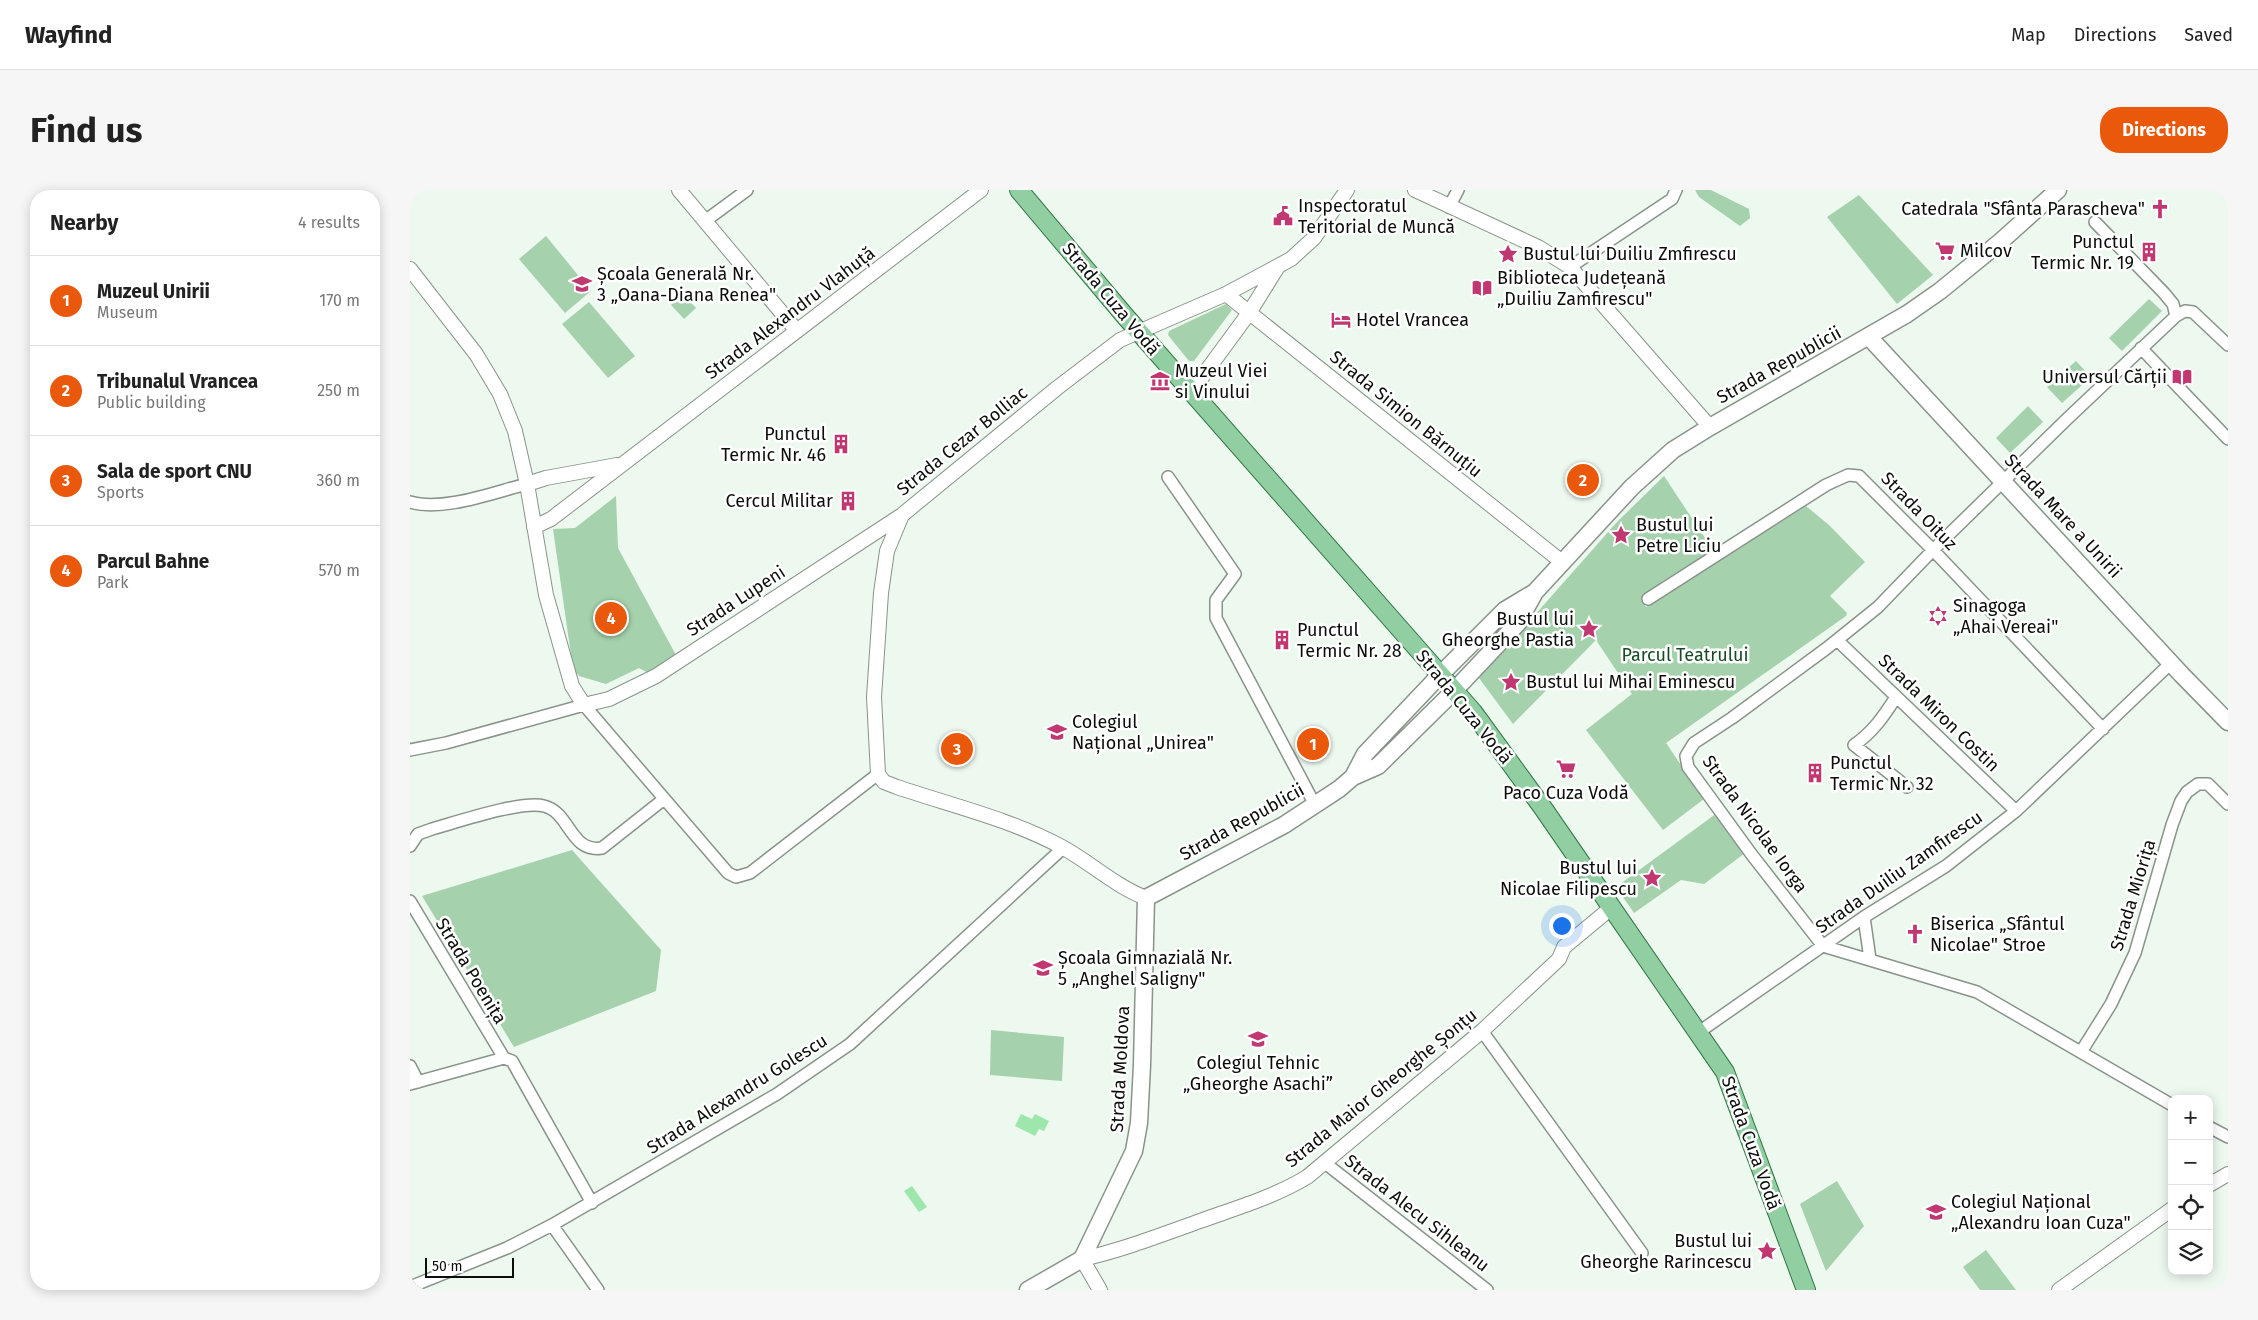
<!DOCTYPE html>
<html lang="en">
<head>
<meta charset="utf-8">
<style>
	body { margin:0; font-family:"Fira Sans",sans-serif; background:#f6f6f6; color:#222 }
	.controls { position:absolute; right:15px; bottom:15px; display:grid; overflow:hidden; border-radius:10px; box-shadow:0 2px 12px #0003 }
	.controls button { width:45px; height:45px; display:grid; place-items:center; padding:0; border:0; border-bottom:1px solid #e0e0e0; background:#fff; color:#222; font:25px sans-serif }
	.scale { position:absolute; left:15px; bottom:12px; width:89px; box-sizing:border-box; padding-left:5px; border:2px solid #0a0d0a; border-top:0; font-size:14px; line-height:18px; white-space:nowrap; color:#0a0d0a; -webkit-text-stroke:4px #fff; paint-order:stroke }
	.you { position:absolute; left:1151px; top:735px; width:18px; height:18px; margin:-12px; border:4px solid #fff; border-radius:50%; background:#1a73e8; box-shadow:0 0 0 8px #1a73e833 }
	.badge { display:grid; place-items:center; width:32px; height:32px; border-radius:50%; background:#ea580c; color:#fff; font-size:16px; font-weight:700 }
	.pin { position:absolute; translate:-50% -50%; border:2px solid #fff; box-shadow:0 1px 5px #0006 }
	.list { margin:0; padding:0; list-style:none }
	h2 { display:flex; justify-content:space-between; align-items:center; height:65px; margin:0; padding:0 20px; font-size:21px }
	h2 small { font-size:16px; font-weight:400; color:#767676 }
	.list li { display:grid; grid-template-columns:32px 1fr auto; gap:15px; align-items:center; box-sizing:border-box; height:90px; padding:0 20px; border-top:1px solid #e0e0e0 }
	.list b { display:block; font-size:19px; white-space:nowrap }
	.list p { margin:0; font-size:16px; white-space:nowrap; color:#767676 }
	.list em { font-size:16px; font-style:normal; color:#767676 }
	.icon { flex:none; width:28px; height:28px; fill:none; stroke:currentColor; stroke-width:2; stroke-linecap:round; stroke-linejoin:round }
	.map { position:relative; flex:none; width:1818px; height:1100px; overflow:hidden; border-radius:20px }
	header { display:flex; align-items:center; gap:30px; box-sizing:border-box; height:70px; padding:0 25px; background:#fff; border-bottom:1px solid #e0e0e0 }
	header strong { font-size:24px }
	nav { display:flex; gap:28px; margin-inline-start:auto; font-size:18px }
	.intro { display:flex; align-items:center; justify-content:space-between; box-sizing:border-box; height:120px; padding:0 30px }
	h1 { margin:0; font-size:35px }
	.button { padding:12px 22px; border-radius:20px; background:#ea580c; color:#fff; font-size:18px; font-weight:700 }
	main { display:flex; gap:30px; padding:0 30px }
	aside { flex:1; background:#fff; border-radius:20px; box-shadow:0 2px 12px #0003 }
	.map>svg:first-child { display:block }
	.green { fill:#a5d1ad }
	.water { fill:#9ee7ac }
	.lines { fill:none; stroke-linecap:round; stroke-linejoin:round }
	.minor-casing { stroke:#89938a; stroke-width:14 }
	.tertiary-casing { stroke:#89938a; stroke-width:16 }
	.secondary-casing { stroke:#89938a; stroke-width:19 }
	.primary-casing { stroke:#327644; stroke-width:20 }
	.minor { stroke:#fff; stroke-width:11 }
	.tertiary { stroke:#fff; stroke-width:14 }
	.secondary { stroke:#fff; stroke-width:16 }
	.primary { stroke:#91cea1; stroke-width:18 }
	.labels { text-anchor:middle; stroke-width:5; stroke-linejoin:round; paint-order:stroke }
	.poi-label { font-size:18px; fill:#0a0d0a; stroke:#fff; text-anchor:start }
	.street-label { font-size:18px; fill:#0a0d0a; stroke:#fff }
	.park-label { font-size:18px; fill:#174a25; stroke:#fff }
</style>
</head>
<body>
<header>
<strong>Wayfind</strong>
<nav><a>Map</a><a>Directions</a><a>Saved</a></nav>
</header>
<div class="intro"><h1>Find us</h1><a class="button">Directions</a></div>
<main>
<aside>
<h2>Nearby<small>4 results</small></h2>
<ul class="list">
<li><span class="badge">1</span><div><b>Muzeul Unirii</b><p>Museum</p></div><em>170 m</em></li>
<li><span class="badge">2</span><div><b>Tribunalul Vrancea</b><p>Public building</p></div><em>250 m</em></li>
<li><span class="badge">3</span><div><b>Sala de sport CNU</b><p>Sports</p></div><em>360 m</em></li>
<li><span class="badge">4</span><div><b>Parcul Bahne</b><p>Park</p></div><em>570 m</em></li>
</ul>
</aside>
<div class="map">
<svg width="1818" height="1100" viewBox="0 0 1818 1100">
	<rect width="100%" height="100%" fill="#edf8ef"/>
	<path class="green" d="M1285 0H1301L1339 19 1340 28 1330 36 1289 7Z
		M1449 5 1523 85 1487 114 1417 27Z
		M136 46 181 101 155 123 109 69Z
		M273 104 286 118 274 129 261 115Z
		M1739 109 1752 121 1712 161 1699 148Z
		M179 112 225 166 198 188 152 134Z
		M816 114 822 120 784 171H779L758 145 759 141Z
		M1666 171 1681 187 1652 213 1637 197Z
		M1618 216 1633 232 1600 263 1586 248Z
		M1254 286 1303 360 1253 391 1231 410 1236 417 1396 316 1419 335 1455 372 1420 406 1437 423 1436 426 1256 553 1294 609 1253 640 1176 540 1222 504 1186 450 1103 534 1069 488 1207 332Z
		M206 306 208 358 267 467 238 483 229 478 196 494 169 486 163 479 143 339 165 338Z
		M1307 623 1335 663 1294 694 1271 690 1224 723 1206 697Z
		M162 660 251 760 246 801 104 857 12 706Z
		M581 840 654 847 652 891 580 885Z
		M1427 991 1454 1036 1416 1081 1390 1014Z
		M1576 1060 1606 1100H1570L1553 1077Z"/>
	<path class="water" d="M611 924 622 929 625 924 639 931 634 941 629 939 625 946 605 936Z
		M502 996 517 1017 509 1022 494 1001Z"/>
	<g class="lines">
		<defs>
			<path id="minor" d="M1039 17 1048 0
				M295 31 337 0
				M1685 32 1754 103 1763 114 1766 126
				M1160 77 1262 9 1266 0
				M1731 158 1818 249
				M758 287 825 384 806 410V428L905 615
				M0 312C33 322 84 302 117 294
				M1238 409 1416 295 1438 285 1449 286 1523 360 1693 539
				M1427 450 1606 621
				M1486 507C1474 526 1462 543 1444 555L1497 597
				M0 560 36 553 174 515 318 683 326 687 340 683 468 584
				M0 656 8 644 22 639C47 632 112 610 134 616 160 622 160 663 192 658L254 609
				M0 711 94 868 102 871 182 1013
				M1454 727 1460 769
				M1072 841 1232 1063
				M1289 842 1454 727 1536 676 1606 621 1761 473
				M1671 862 1701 814 1725 763 1762 635 1771 611 1777 602 1788 594H1798L1818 614
				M0 876 8 892
				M0 894 94 868
				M1762 915 1567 802 1413 756 1342 665 1278 577 1276 566 1284 553 1322 528 1417 458 1468 417 1523 360 1657 229 1766 126 1775 121 1783 122 1818 155
				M1799 937 1818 947
				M915 973 1077 1100
				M142 1035 188 1100
				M0 1097 97 1058 142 1035 367 904 440 854 653 658"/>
			<path id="tertiary" d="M269 0 387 141
				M1005 0 1128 57 1160 77 1300 237
				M0 79 66 164 90 204 105 241 117 294 136 405 162 496 174 515 199 509 246 486 492 325 647 198 710 150 816 104 881 69 904 48 937 0
				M816 104 1152 372
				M781 202 839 123 867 78
				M117 294 136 288 207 275
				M492 325 477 361 471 403 464 507 468 584 474 592 487 597C543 616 600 629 652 657 681 673 705 696 736 708
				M124 337 141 329 571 0
				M1799 995 1818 984
				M690 1100 672 1069C712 1060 751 1045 790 1031 826 1018 864 1007 897 987L1072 841 1149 769 1154 757 1201 718
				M1649 1100 1762 1019"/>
			<path id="secondary" d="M1459 147 1772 485 1818 532
				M943 587 955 564 1029 486 1095 420 1125 402
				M618 1100 672 1069 724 961 729 933 732 875 736 708 874 635 929 599 943 587 968 576 1043 502 1108 433 1125 402 1222 297 1263 260 1300 237 1497 124 1530 101 1590 52 1648 0"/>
			<path id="primary" d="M609 0 715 126 1063 522 1133 618 1315 882 1396 1100"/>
		</defs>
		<use href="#minor" class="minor-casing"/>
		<use href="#tertiary" class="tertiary-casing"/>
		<use href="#secondary" class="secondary-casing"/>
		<use href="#primary" class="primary-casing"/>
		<use href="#minor" class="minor"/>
		<use href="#tertiary" class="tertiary"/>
		<use href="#secondary" class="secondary"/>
		<use href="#primary" class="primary"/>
	</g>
	<defs>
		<symbol id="church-bare" viewBox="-9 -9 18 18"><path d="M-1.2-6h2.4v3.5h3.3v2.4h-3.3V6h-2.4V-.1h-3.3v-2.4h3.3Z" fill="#c13770" stroke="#fff" stroke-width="2.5" paint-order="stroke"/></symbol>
		<symbol id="civic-bare" viewBox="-9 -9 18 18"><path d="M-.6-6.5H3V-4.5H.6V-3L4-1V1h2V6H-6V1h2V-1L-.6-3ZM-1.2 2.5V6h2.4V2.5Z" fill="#c13770" stroke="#fff" stroke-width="2.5" paint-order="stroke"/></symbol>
		<symbol id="supermarket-bare" viewBox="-9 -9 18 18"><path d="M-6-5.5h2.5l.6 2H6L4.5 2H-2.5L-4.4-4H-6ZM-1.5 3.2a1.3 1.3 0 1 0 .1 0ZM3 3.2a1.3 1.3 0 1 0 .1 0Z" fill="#c13770" stroke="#fff" stroke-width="2.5" paint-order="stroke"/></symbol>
		<symbol id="building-bare" viewBox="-9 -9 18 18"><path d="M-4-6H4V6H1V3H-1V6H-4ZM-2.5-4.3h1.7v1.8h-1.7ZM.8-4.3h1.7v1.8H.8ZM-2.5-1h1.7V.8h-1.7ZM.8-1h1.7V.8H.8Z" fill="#c13770" stroke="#fff" stroke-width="2.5" paint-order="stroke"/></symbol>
		<symbol id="sight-bare" viewBox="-9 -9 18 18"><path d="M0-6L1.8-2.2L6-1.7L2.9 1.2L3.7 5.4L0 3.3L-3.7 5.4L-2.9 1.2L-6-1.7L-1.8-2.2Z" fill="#c13770" stroke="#fff" stroke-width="2.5" paint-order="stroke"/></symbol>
		<symbol id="school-bare" viewBox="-9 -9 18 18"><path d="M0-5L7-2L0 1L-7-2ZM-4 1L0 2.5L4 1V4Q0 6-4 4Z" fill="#c13770" stroke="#fff" stroke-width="2.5" paint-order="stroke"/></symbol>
		<symbol id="library-bare" viewBox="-9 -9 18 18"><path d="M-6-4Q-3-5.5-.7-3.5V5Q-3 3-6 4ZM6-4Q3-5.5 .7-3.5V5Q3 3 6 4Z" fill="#c13770" stroke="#fff" stroke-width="2.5" paint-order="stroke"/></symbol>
		<symbol id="hotel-bare" viewBox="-9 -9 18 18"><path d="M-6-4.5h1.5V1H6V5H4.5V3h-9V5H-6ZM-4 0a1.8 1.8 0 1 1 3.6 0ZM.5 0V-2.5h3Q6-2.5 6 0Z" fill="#c13770" stroke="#fff" stroke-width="2.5" paint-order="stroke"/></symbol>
		<symbol id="museum-bare" viewBox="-9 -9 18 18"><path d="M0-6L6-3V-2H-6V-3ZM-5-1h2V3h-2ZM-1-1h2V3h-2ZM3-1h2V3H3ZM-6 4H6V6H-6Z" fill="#c13770" stroke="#fff" stroke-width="2.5" paint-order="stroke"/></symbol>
		<symbol id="synagogue-bare" viewBox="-9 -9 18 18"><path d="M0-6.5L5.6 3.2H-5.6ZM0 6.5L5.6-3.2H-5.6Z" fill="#c13770" stroke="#fff" stroke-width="2.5" paint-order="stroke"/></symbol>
		<symbol id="university-bare" viewBox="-9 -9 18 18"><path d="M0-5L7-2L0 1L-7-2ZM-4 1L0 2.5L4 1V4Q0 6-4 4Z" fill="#c13770" stroke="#fff" stroke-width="2.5" paint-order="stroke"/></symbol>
	</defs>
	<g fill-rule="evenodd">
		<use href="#church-bare" x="1736" y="5" width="28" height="28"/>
		<use href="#civic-bare" x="859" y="12" width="28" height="28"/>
		<use href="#supermarket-bare" x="1521" y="47" width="28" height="28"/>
		<use href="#building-bare" x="1725" y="48" width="28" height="28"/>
		<use href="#sight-bare" x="1084" y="50" width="28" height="28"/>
		<use href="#school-bare" x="158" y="80" width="28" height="28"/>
		<use href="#library-bare" x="1058" y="84" width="28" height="28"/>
		<use href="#hotel-bare" x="917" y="116" width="28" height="28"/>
		<use href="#library-bare" x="1758" y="173" width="28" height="28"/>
		<use href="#museum-bare" x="736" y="177" width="28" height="28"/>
		<use href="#building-bare" x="417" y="240" width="28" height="28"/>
		<use href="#building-bare" x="424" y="297" width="28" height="28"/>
		<use href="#sight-bare" x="1197" y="331" width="28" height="28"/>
		<use href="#synagogue-bare" x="1514" y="412" width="28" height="28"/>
		<use href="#sight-bare" x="1165" y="425" width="28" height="28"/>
		<use href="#building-bare" x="858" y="436" width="28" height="28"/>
		<use href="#sight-bare" x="1087" y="478" width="28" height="28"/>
		<use href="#university-bare" x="633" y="528" width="28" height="28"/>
		<use href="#supermarket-bare" x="1142" y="565" width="28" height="28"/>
		<use href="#building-bare" x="1391" y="569" width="28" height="28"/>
		<use href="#sight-bare" x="1228" y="674" width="28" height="28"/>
		<use href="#church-bare" x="1491" y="730" width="28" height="28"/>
		<use href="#school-bare" x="619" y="764" width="28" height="28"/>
		<use href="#school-bare" x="834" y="835" width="28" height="28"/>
		<use href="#university-bare" x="1512" y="1008" width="28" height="28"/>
		<use href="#sight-bare" x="1343" y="1047" width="28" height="28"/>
	</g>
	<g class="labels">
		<g class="poi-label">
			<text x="888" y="22">Inspectoratul<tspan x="888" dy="21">Teritorial de Muncă</tspan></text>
			<text x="1735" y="25" text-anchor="end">Catedrala "Sfânta Parascheva"</text>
			<text x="1724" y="58" text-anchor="end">Punctul<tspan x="1724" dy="21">Termic Nr. 19</tspan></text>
			<text x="1550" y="67">Milcov</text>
			<text x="1113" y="70">Bustul lui Duiliu Zmfirescu</text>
			<text x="187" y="90">Școala Generală Nr.<tspan x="187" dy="21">3 „Oana-Diana Renea"</tspan></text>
			<text x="1087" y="94">Biblioteca Județeană<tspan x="1087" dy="21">„Duiliu Zamfirescu"</tspan></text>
			<text x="946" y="136">Hotel Vrancea</text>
			<text x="765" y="187">Muzeul Viei<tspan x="765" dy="21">si Vinului</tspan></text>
			<text x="1757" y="193" text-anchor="end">Universul Cărții</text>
			<text x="416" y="250" text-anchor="end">Punctul<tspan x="416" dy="21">Termic Nr. 46</tspan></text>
			<text x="423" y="317" text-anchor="end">Cercul Militar</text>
			<text x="1226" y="341">Bustul lui<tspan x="1226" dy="21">Petre Liciu</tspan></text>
			<text x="1543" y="422">Sinagoga<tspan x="1543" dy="21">„Ahai Vereai"</tspan></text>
			<text x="1164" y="435" text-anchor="end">Bustul lui<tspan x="1164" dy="21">Gheorghe Pastia</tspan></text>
			<text x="887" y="446">Punctul<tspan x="887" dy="21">Termic Nr. 28</tspan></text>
			<text x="1116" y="498">Bustul lui Mihai Eminescu</text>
			<text x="662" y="538">Colegiul<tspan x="662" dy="21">Național „Unirea"</tspan></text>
			<text x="1420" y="579">Punctul<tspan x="1420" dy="21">Termic Nr. 32</tspan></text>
			<text x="1156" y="609" text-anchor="middle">Paco Cuza Vodă</text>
			<text x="1227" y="684" text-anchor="end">Bustul lui<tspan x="1227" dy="21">Nicolae Filipescu</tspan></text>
			<text x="1520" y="740">Biserica „Sfântul<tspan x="1520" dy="21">Nicolae" Stroe</tspan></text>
			<text x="648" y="774">Școala Gimnazială Nr.<tspan x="648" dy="21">5 „Anghel Saligny"</tspan></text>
			<text x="848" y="879" text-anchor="middle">Colegiul Tehnic<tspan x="848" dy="21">„Gheorghe Asachi”</tspan></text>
			<text x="1541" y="1018">Colegiul Național<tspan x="1541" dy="21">„Alexandru Ioan Cuza"</tspan></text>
			<text x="1342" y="1057" text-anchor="end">Bustul lui<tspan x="1342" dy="21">Gheorghe Rarincescu</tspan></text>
		</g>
		<g class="street-label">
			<text transform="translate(701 109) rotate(50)" y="6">Strada Cuza Vodă</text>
			<text transform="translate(380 123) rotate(-37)" y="6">Strada Alexandru Vlahuță</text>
			<text transform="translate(1369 175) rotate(-29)" y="6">Strada Republicii</text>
			<text transform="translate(996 224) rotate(39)" y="6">Strada Simion Bărnuțiu</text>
			<text transform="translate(552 251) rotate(-39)" y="6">Strada Cezar Bolliac</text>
			<text transform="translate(1509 321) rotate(46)" y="6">Strada Oituz</text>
			<text transform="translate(1653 326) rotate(47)" y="6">Strada Mare a Unirii</text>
			<text transform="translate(326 411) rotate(-33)" y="6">Strada Lupeni</text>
			<text transform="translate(1054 517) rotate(51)" y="6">Strada Cuza Vodă</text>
			<text transform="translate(1529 523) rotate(44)" y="6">Strada Miron Costin</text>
			<text transform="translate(832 632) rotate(-29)" y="6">Strada Republicii</text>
			<text transform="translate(1345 634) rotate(54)" y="6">Strada Nicolae Iorga</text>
			<text transform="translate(1489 682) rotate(-35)" y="6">Strada Duiliu Zamfirescu</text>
			<text transform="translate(1723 705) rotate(-73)" y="6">Strada Miorița</text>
			<text transform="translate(61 781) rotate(59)" y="6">Strada Poenița</text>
			<text transform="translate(710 879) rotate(-87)" y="6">Strada Moldova</text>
			<text transform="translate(971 898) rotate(-39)" y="6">Strada Maior Gheorghe Șonțu</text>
			<text transform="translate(327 904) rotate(-32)" y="6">Strada Alexandru Golescu</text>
			<text transform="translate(1341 953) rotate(70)" y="6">Strada Cuza Vodă</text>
			<text transform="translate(1007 1023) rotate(38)" y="6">Strada Alecu Sihleanu</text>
		</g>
		<g class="park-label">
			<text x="1275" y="471">Parcul Teatrului</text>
		</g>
	</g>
</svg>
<div class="controls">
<button>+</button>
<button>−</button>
<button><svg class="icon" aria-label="locate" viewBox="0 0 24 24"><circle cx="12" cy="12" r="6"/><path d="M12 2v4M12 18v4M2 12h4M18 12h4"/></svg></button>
<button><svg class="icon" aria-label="layers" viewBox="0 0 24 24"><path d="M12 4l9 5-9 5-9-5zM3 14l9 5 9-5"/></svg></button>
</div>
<div class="scale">50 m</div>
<div class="you"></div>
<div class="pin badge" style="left:903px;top:554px">1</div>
<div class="pin badge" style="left:1173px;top:290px">2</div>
<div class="pin badge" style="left:547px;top:559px">3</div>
<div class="pin badge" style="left:201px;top:428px">4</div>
</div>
</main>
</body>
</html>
